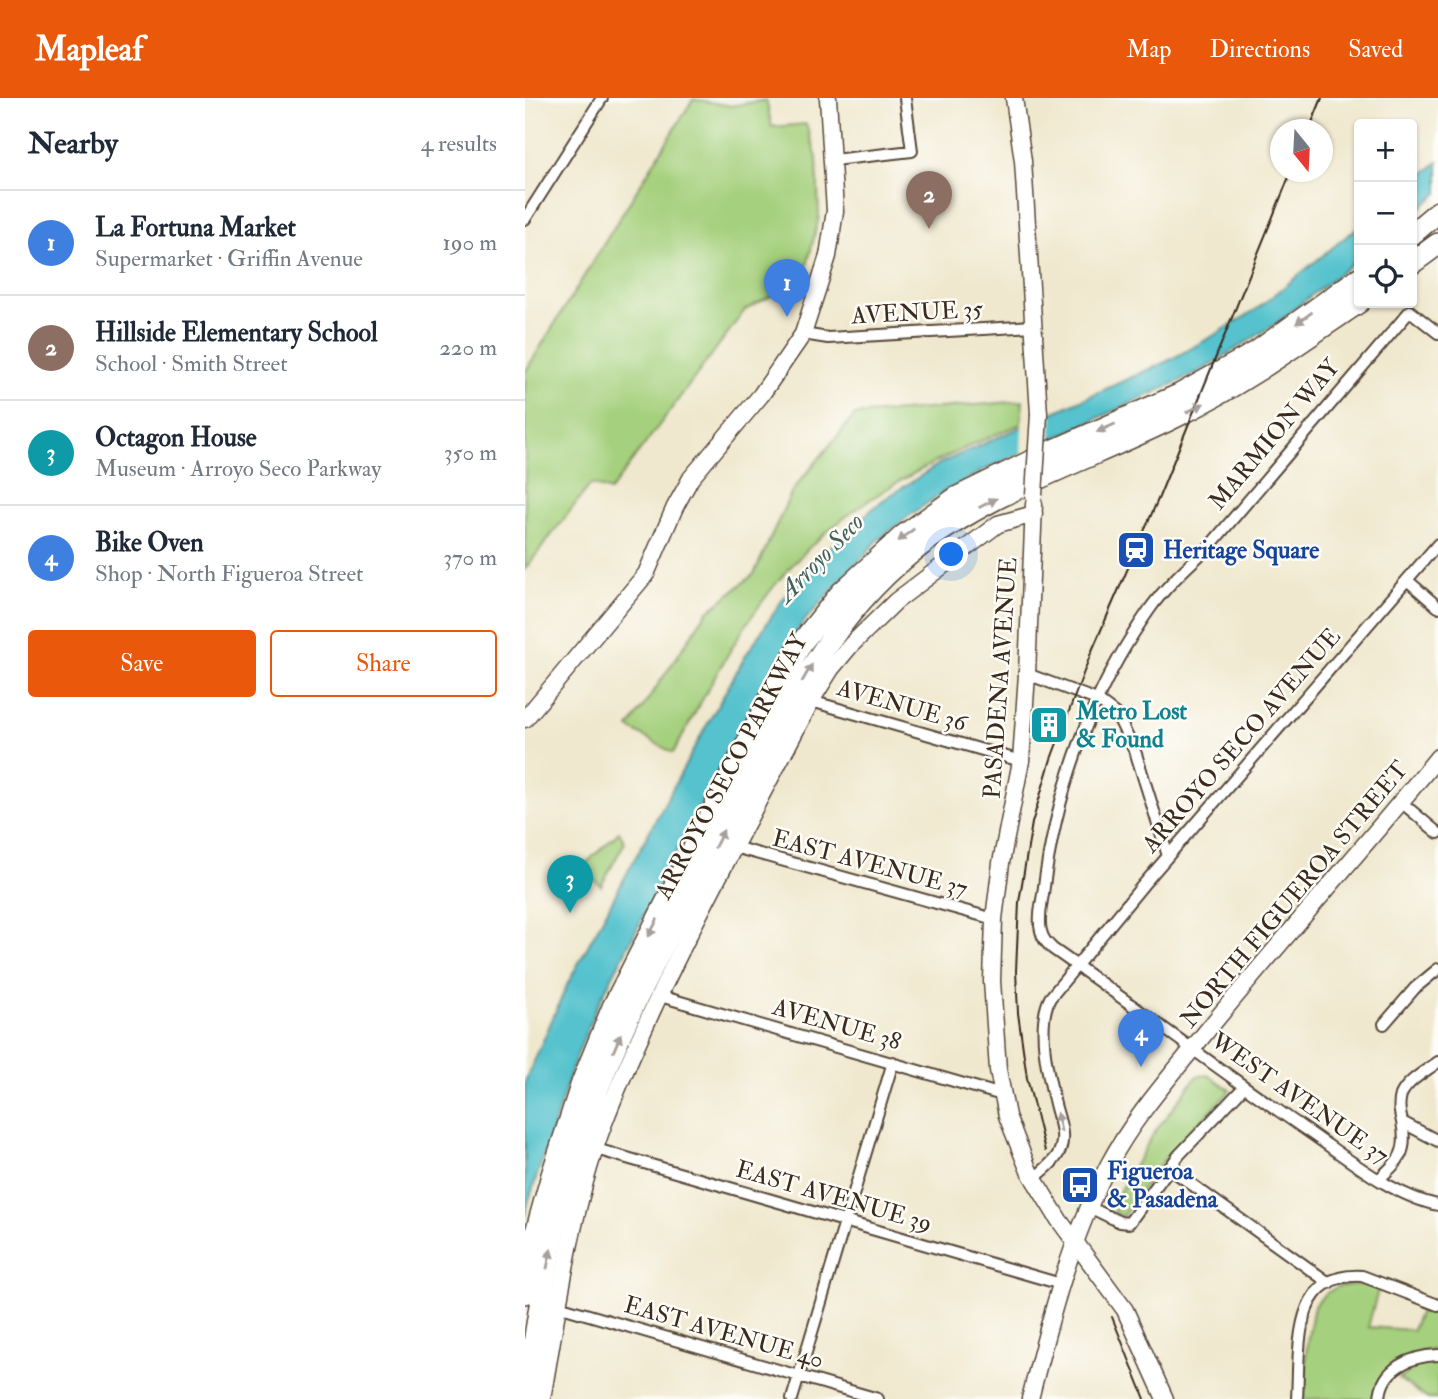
<!DOCTYPE html>
<html lang="en">
<head>
<meta charset="utf-8">
<style>
	body { margin:0; font-family:"IM FELL Double Pica",serif; background:#f6f6f7; color:#1f2937 }
	.controls { position:absolute; right:21px; top:21px; display:grid; overflow:hidden; border-radius:7px; box-shadow:0 2px 5px #0004 }
	.controls button { width:63px; height:63px; display:grid; place-items:center; padding:0; border:0; border-bottom:2px solid #e0e1e3; background:#fff; color:#1f2937; font:35px sans-serif }
	.compass { position:absolute; left:745px; top:21px; width:63px; height:63px; border-radius:50%; background:#fff; box-shadow:0 2px 5px #0004; rotate:162deg }
	.you { position:absolute; left:427px; top:457px; width:24px; height:24px; margin:-18px; border:5px solid #fff; border-radius:50%; background:#1a73e8; box-shadow:0 0 0 10px #1a73e833 }
	.badge { display:grid; place-items:center; width:46px; height:46px; border-radius:50%; background:#ea580c; color:#fff; font-size:23px; font-weight:700 }
	.pin { position:absolute; translate:-50% -58px; filter:drop-shadow(0 2px 4px #0008) }
	.pin::after { content:''; position:absolute; top:37px; width:24px; height:21px; background:inherit; clip-path:polygon(0 0,100% 0,50% 100%) }
	.list { margin:0; padding:0; list-style:none }
	h2 { display:flex; justify-content:space-between; align-items:center; height:91px; margin:0; padding:0 28px; font-size:30px }
	h2 small { font-size:23px; font-weight:400; color:#747a83 }
	.list li { display:grid; grid-template-columns:46px 1fr auto; gap:21px; align-items:center; box-sizing:border-box; height:105px; padding:0 28px; border-top:2px solid #e0e1e3 }
	.list b { display:block; font-size:26px; white-space:nowrap }
	.list p { margin:0; font-size:23px; white-space:nowrap; color:#747a83 }
	.list em { font-size:23px; font-style:normal; color:#747a83 }
	.actions { display:flex; gap:14px; padding:21px 28px }
	.actions a { flex:1; padding:16px 0; border:2px solid #ea580c; border-radius:7px; text-align:center; font-size:24px; color:#ea580c }
	.actions .main { background:#ea580c; color:#fff }
	.icon { flex:none; width:38px; height:38px; fill:none; stroke:currentColor; stroke-width:2; stroke-linecap:round; stroke-linejoin:round }
	.map { position:relative; flex:none; width:913px; height:1301px; overflow:hidden }
	header { display:flex; align-items:center; gap:42px; box-sizing:border-box; height:98px; padding:0 35px; background:#ea580c; color:#fff }
	header strong { font-size:33px }
	nav { display:flex; gap:38px; margin-inline-start:auto; font-size:24px }
	main { display:flex }
	aside { flex:1; background:#fff }
	.map>svg:first-child { display:block }
	.green { fill:#a5d07d; stroke:#707d4e; stroke-width:2 }
	.water { fill:#55c2cd; stroke:#487676; stroke-width:2 }
	.pier { fill:#f0e8ce }
	.lines { fill:none; stroke-linecap:round; stroke-linejoin:round }
	.street-casing { stroke:#564638; stroke-width:14 }
	.secondary-casing { stroke:#564638; stroke-width:19 }
	.highway-casing { stroke:#564638; stroke-width:24 }
	.street { stroke:#fff; stroke-width:10 }
	.secondary { stroke:#fff; stroke-width:16 }
	.highway { stroke:#fff; stroke-width:21 }
	.tram { stroke:#3b2a1e; stroke-width:2 }
	.secondary-bridge-casing { stroke:#564638; stroke-width:19; stroke-linecap:butt }
	.secondary-bridge { stroke:#fff; stroke-width:16 }
	.oneway { fill:#a79f9a }
	.labels { text-anchor:middle; stroke-width:5; stroke-linejoin:round; paint-order:stroke }
	.street-label { font-size:24px; fill:#3b2a1e; stroke:#fdfcf7 }
	.transit-label { font-size:24px; font-weight:bold; fill:#164399; stroke:#fdfcf7; text-anchor:start }
	.culture-label { font-size:24px; font-weight:bold; fill:#0d838f; stroke:#fdfcf7; text-anchor:start }
	.water-label { font-size:26px; font-style:italic; fill:#445f5b; stroke:#fdfcf7 }
</style>
</head>
<body>
<header>
<strong>Mapleaf</strong>
<nav><a>Map</a><a>Directions</a><a>Saved</a></nav>
</header>
<main>
<aside>
<h2>Nearby<small>4 results</small></h2>
<ul class="list">
<li><span class="badge" style="background:#3f7fe0">1</span><div><b>La Fortuna Market</b><p>Supermarket · Griffin Avenue</p></div><em>190 m</em></li>
<li><span class="badge" style="background:#8d6e63">2</span><div><b>Hillside Elementary School</b><p>School · Smith Street</p></div><em>220 m</em></li>
<li><span class="badge" style="background:#0f9aa8">3</span><div><b>Octagon House</b><p>Museum · Arroyo Seco Parkway</p></div><em>350 m</em></li>
<li><span class="badge" style="background:#3f7fe0">4</span><div><b>Bike Oven</b><p>Shop · North Figueroa Street</p></div><em>370 m</em></li>
</ul>
<div class="actions"><a class="main">Save</a><a>Share</a></div>
</aside>
<div class="map">
<svg width="913" height="1301" viewBox="0 0 913 1301">
	<rect width="100%" height="100%" fill="#fdfcf7"/>
	<filter id="ink" filterUnits="userSpaceOnUse"><feTurbulence type="fractalNoise" baseFrequency=".0143" numOctaves="2"/><feDisplacementMap in="SourceGraphic" scale="14" xChannelSelector="R" yChannelSelector="G"/><feConvolveMatrix kernelMatrix="1 2 1 2 8 2 1 2 1" color-interpolation-filters="sRGB"/></filter>
	<filter id="wash" filterUnits="userSpaceOnUse"><feTurbulence type="fractalNoise" baseFrequency=".00686" numOctaves="4" result="noise"/><feDisplacementMap in="SourceGraphic" scale="28" xChannelSelector="R" yChannelSelector="G"/><feGaussianBlur stdDeviation="1.57" result="paint"/><feColorMatrix in="noise" values="0 0 0 0 0 0 0 0 0 0 0 0 0 0 0 0 0 1.4 0 .05"/><feComposite in="paint" operator="in"/></filter>
	<g filter="url(#wash)">
		<rect width="100%" height="100%" fill="#f0e8ce"/>
		<path class="green" d="M168 1 206 8 241 2 247 29 281 26 292 60 294 119 279 180 220 212 85 393 66 386 0 471V274Z
			M498 303 496 326C404 363 313 408 250 487 209 538 180 598 148 655L104 630 182 514 229 476 267 393 330 317Z
			M94 734 100 744 76 788 57 769Z
			M683 977 705 992 703 995 641 1059 598 1118 590 1115 587 1106 629 1035 672 978Z
			M834 1186 854 1189 843 1229 887 1232 897 1208 913 1215V1251C880 1255 856 1266 849 1301H779L782 1244 789 1208 800 1196 812 1189Z
			M913 1262V1301H903L874 1281 892 1267Z"/>
		<path class="water" d="M913 64V95L887 117V85Z
			M834 128V160L750 226 674 274 457 373 417 395 385 417 354 441 279 523 250 566 217 627 70 912 49 965 4 1102 0 1119V984L43 885 178 634 221 557 258 501 281 474 316 438 358 402 416 365 645 262 683 241 732 211Z"/>
		<path class="pier" d="M527 312 526 345 496 359 497 325Z"/>
	</g>
	<g filter="url(#ink)">
		<g class="lines">
			<defs>
				<path id="street" d="M308 62 387 53 380 0
					M0 121 77 0
					M913 235 885 213 683 450C661 469 641 488 624 512 604 541 585 573 571 605 544 665 526 731 518 796 516 808 513 822 516 833 518 842 522 845 528 851 614 911 697 974 784 1034 822 1060 868 1098 913 1107
					M278 236 303 240 509 228
					M882 482 913 509
					M502 576 572 602 592 617 611 656 643 758
					M286 603 496 663
					M876 704 913 735
					M209 749 469 821
					M135 898 477 997
					M859 926 890 890 913 871
					M877 1024 913 1043
					M71 1051 536 1186
					M644 1070 804 1185
					M509 1081C518 1072 533 1062 536 1049 540 1035 533 1019 530 1006 523 977 511 927 525 900L618 787 913 446
					M854 1081C875 1062 883 1054 877 1024 875 1015 873 1007 876 997 883 982 901 973 913 964
					M564 1109 595 1124 604 1125 654 1057 719 989
					M33 1208 353 1301
					M267 1301 368 964
					M772 1301C775 1252 766 1174 837 1178L913 1207
					M855 1301C856 1270 886 1258 913 1257"/>
				<path id="secondary" d="M489 0 498 63 514 316
					M509 406 502 576 496 663 476 765 469 821 467 883 473 972 482 1018 504 1073 534 1122 600 1212 640 1301
					M0 621 121 476 150 409 166 380 236 297 278 236 303 158 310 113 303 0
					M17 1301C34 1204 47 1104 84 1012 140 872 216 737 286 603L306 571 326 547 371 503 473 426 509 416
					M505 1301C525 1220 546 1140 584 1066 610 1017 647 977 681 934 757 841 837 752 913 659"/>
				<path id="highway" d="M887 136 913 114
					M887 165 913 146
					M0 1195 10 1138 27 1077 57 985 88 909 247 597 277 544 316 495 378 438 431 400 525 354 656 296 730 255 834 180
					M0 1301C8 1255 14 1209 23 1163 32 1113 48 1063 64 1015 101 909 158 811 210 711 258 617 303 521 387 454 466 391 565 362 654 317 718 286 775 244 834 204"/>
			</defs>
			<use href="#street" class="street-casing"/>
			<use href="#secondary" class="secondary-casing"/>
			<use href="#highway" class="highway-casing"/>
			<use href="#street" class="street"/>
			<use href="#secondary" class="secondary"/>
			<use href="#highway" class="highway"/>
			<path class="tram" d="M784 32 797 0
				M520 1053 502 980 493 915 491 873 494 804 507 725 526 661 566 555 634 399 766 74
				M587 1219 620 1301"/>
			<defs>
				<path id="secondary-bridge" d="M509 397 514 316"/>
			</defs>
			<use href="#secondary-bridge" class="secondary-bridge-casing"/>
			<use href="#secondary-bridge" class="secondary-bridge"/>
		</g>
		<defs><path id="oneway-solid" d="M-6-.8H1V-3.2L6.5 0L1 3.2V.8H-6Z" transform="scale(1.75)"/></defs>
		<g class="oneway">
			<use href="#oneway-solid" transform="translate(779 220) rotate(144)"/>
			<use href="#oneway-solid" transform="translate(670 310) rotate(-27)"/>
			<use href="#oneway-solid" transform="translate(581 330) rotate(156)"/>
			<use href="#oneway-solid" transform="translate(463 405) rotate(-27)"/>
			<use href="#oneway-solid" transform="translate(381 437) rotate(142)"/>
			<use href="#oneway-solid" transform="translate(282 575) rotate(-60)"/>
			<use href="#oneway-solid" transform="translate(194 741) rotate(-63)"/>
			<use href="#oneway-solid" transform="translate(128 830) rotate(117)"/>
			<use href="#oneway-solid" transform="translate(92 945) rotate(-67)"/>
			<use href="#oneway-solid" transform="translate(534 1024) rotate(-102)"/>
			<use href="#oneway-solid" transform="translate(24 1161) rotate(-78)"/>
		</g>
	</g>
	<defs>
		<symbol id="station-square" viewBox="-11 -11 22 22"><rect x="-9" y="-9" width="18" height="18" rx="4" fill="#1a4fb4" stroke="#fdfcf7"/><path d="M-3-6H3Q5-6 5-4V2Q5 4 3 4L4.5 6H3L1.5 4h-3L-3 6H-4.5L-3 4Q-5 4-5 2V-4Q-5-6-3-6ZM-3.5-4v3h7v-3ZM-3.5 1v1.5H-2V1ZM2 1v1.5H3.5V1Z" fill="#fff"/></symbol>
		<symbol id="building-square" viewBox="-11 -11 22 22"><rect x="-9" y="-9" width="18" height="18" rx="4" fill="#0f9aa8" stroke="#fdfcf7"/><path d="M-4-6H4V6H1V3H-1V6H-4ZM-2.5-4.3h1.7v1.8h-1.7ZM.8-4.3h1.7v1.8H.8ZM-2.5-1h1.7V.8h-1.7ZM.8-1h1.7V.8H.8Z" fill="#fff"/></symbol>
		<symbol id="bus-square" viewBox="-11 -11 22 22"><rect x="-9" y="-9" width="18" height="18" rx="4" fill="#1a4fb4" stroke="#fdfcf7"/><path d="M-5-6H5V4H4V6H2V4H-2V6H-4V4H-5ZM-3.5-4V0h7V-4ZM-3.5 1.2v1.5H-2V1.2ZM2 1.2v1.5H3.5V1.2Z" fill="#fff"/></symbol>
	</defs>
	<g fill-rule="evenodd">
		<use href="#station-square" x="589" y="430" width="44" height="44"/>
		<use href="#building-square" x="502" y="605" width="44" height="44"/>
		<use href="#bus-square" x="533" y="1065" width="44" height="44"/>
	</g>
	<g class="labels">
		<g class="street-label">
			<text transform="translate(392 214) rotate(-3)" y="8">AVENUE 35</text>
			<text transform="translate(749 336) rotate(-50)" y="8">MARMION WAY</text>
			<text transform="translate(475 580) rotate(-86)" y="8">PASADENA AVENUE</text>
			<text transform="translate(377 607) rotate(16)" y="8">AVENUE 36</text>
			<text transform="translate(716 642) rotate(-49)" y="8">ARROYO SECO AVENUE</text>
			<text transform="translate(206 668) rotate(-62)" y="8">ARROYO SECO PARKWAY</text>
			<text transform="translate(345 765) rotate(15)" y="8">EAST AVENUE 37</text>
			<text transform="translate(769 796) rotate(-50)" y="8">NORTH FIGUEROA STREET</text>
			<text transform="translate(312 926) rotate(16)" y="8">AVENUE 38</text>
			<text transform="translate(775 1000) rotate(35)" y="8">WEST AVENUE 37</text>
			<text transform="translate(309 1098) rotate(16)" y="8">EAST AVENUE 39</text>
			<text transform="translate(199 1234) rotate(16)" y="8">EAST AVENUE 40</text>
		</g>
		<g class="transit-label">
			<text x="638" y="460">Heritage Square</text>
			<text x="582" y="1081">Figueroa<tspan x="582" dy="28">&amp; Pasadena</tspan></text>
		</g>
		<g class="culture-label">
			<text x="551" y="621">Metro Lost<tspan x="551" dy="28">&amp; Found</tspan></text>
		</g>
		<g class="water-label">
			<text transform="translate(295 459) rotate(-46)" y="9">Arroyo Seco</text>
		</g>
	</g>
</svg>
<div class="controls">
<button>+</button>
<button>−</button>
<button><svg class="icon" aria-label="locate" viewBox="0 0 24 24"><circle cx="12" cy="12" r="6"/><path d="M12 2v4M12 18v4M2 12h4M18 12h4"/></svg></button>
</div>
<svg class="compass" viewBox="-18 -18 36 36"><path d="M0-13l5 13h-10z" fill="#e53935"/><path d="M0 13l5-13h-10z" fill="#747a83"/></svg>
<div class="you"></div>
<div class="pin badge" style="left:262px;top:219px;background:#3f7fe0">1</div>
<div class="pin badge" style="left:404px;top:131px;background:#8d6e63">2</div>
<div class="pin badge" style="left:45px;top:815px;background:#0f9aa8">3</div>
<div class="pin badge" style="left:616px;top:969px;background:#3f7fe0">4</div>
</div>
</main>
</body>
</html>
